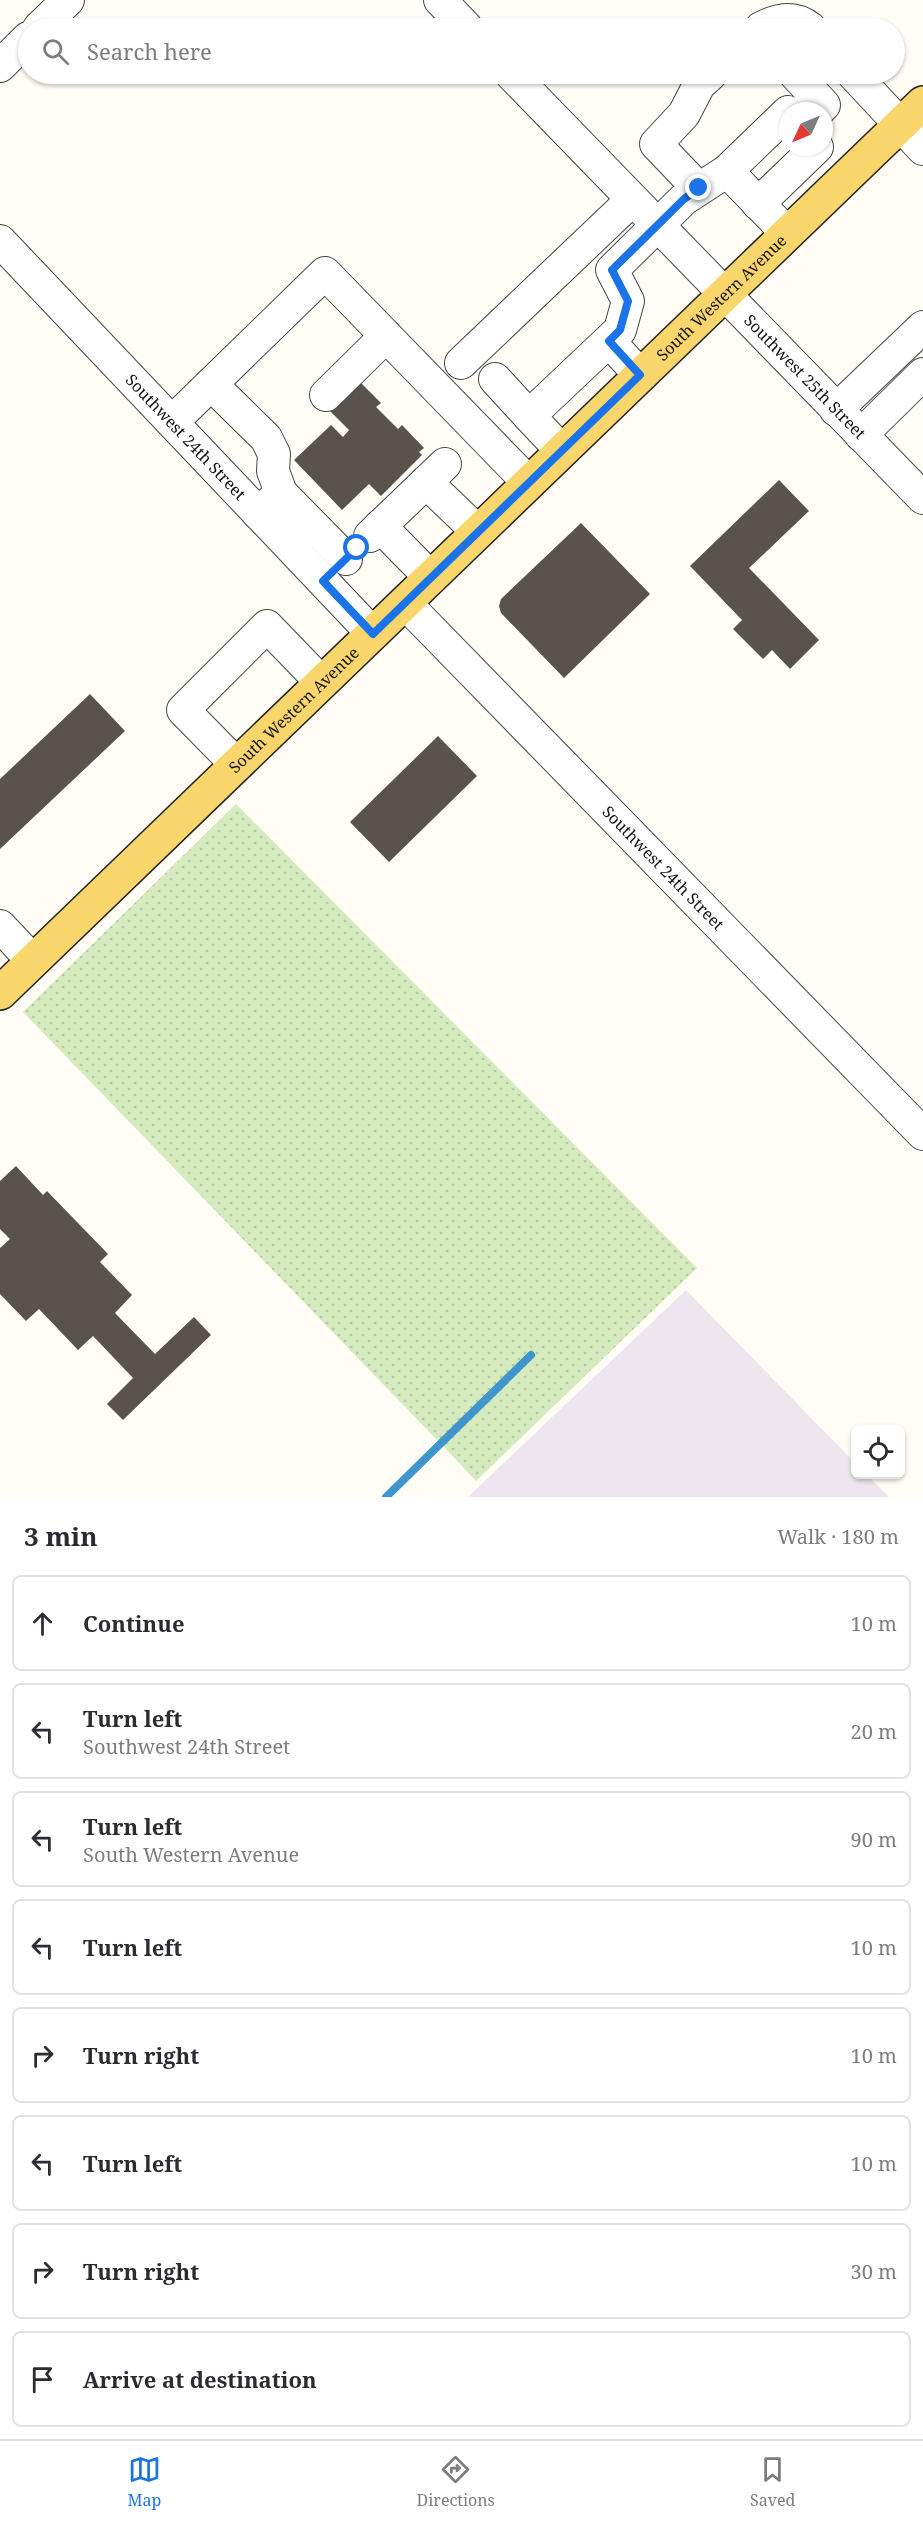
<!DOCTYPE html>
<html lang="en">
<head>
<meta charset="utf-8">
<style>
	body { margin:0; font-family:"Noto Serif",serif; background:#f2f2f3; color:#2b2b33 }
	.controls { position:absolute; right:18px; bottom:18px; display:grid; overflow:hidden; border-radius:9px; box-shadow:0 2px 4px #0004 }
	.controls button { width:54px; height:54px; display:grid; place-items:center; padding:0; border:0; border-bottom:2px solid #e1e1e2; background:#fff; color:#2b2b33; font:30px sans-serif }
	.compass { position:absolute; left:779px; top:102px; width:54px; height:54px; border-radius:50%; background:#fff; box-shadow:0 2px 4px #0004; rotate:226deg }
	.stop { position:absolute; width:18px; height:18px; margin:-14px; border:4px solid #1a73e8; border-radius:50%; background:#fff }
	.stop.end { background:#1a73e8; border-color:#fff; box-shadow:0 2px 6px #0008 }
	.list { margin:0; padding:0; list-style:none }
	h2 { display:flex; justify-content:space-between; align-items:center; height:78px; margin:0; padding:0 24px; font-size:26px }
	h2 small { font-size:20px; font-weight:400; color:#7c7c81 }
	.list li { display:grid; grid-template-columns:39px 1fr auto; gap:18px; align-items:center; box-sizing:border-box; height:96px; margin:0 12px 12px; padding:0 12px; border:2px solid #e1e1e2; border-radius:9px }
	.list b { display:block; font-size:22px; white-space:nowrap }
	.list p { margin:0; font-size:20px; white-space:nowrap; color:#7c7c81 }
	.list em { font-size:20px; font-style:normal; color:#7c7c81 }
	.icon { flex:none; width:33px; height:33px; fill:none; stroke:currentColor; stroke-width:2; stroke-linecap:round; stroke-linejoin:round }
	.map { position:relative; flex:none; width:923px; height:1497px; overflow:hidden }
	.search { position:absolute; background:#fff; box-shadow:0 2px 4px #0004; left:18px; right:18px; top:18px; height:66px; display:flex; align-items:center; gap:15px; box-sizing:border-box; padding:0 21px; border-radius:33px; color:#7c7c81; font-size:22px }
	.sheet { height:942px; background:#fff }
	nav { display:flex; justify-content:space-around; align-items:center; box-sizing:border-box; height:84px; border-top:2px solid #e1e1e2; background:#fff; font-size:16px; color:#7c7c81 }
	nav a { display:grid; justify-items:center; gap:3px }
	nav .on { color:#1a73e8 }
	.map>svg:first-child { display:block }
	.industrial { fill:#eee6ef }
	.grass { fill:url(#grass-dots) }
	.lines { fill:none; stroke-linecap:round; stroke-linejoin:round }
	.stream { stroke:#3f96cf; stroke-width:8 }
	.building { fill:#5a524d }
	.minor-casing { stroke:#444; stroke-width:34 }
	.major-casing { stroke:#222; stroke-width:36 }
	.minor { stroke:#fff; stroke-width:32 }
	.major { stroke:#f9d66b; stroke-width:33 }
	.route { stroke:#1a73e8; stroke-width:8 }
	.labels { text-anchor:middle; stroke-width:6; stroke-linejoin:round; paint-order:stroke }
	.street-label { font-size:16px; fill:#111; stroke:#fff }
</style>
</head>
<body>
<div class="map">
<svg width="923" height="1497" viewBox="0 0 923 1497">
	<defs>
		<pattern id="grass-dots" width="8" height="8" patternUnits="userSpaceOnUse" patternTransform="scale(1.5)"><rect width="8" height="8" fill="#d5ebbd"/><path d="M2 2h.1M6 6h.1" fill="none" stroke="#b6c8a1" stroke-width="1.8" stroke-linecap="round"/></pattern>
	</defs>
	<rect width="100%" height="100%" fill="#fffdf5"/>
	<path class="industrial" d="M686 1290 855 1463 856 1474 867 1475 889 1497H468Z"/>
	<path class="grass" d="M236 804 697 1268 476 1481 443 1446 534 1357 531 1353 439 1442 23 1012Z"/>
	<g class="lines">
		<path class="stream" d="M386 1497 531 1355"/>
	</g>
	<path class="building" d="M357 379 381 403 376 407 398 429 402 425 424 448 419 452 422 455 381 496 369 484 342 510 294 460 331 425 343 437 349 430 327 408Z
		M779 480 809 511 749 568 819 640 790 669 772 650 763 659 733 629 742 620 690 566Z
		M581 523 650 594 564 678 501 613 499 606 501 599Z
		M90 694 125 731 0 849V779Z
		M438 736 477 776 389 862 350 822Z
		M16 1166 43 1195 47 1191 108 1254 100 1262 132 1295 115 1313 155 1354 194 1317 211 1335 123 1420 107 1404 133 1378 93 1336 78 1350 39 1309 26 1321 0 1294V1248L10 1239 0 1229V1181Z"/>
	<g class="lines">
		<defs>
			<g id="minor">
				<path d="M440 0 467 28"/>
				<path d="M39 28 68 0"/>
				<path d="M761 28C778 19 795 16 810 28"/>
				<path d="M0 66 28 38"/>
				<path id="s1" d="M511 74 923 498"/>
				<path d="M795 74 824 105 818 111"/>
				<path d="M853 74 923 149"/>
				<path d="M698 188 656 144 684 114 699 85 711 74"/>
				<path d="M758 204 817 147"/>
				<path d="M787 233 727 171 788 112"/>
				<path id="s2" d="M0 241 373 634"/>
				<path d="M609 341 640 375"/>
				<path d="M461 363 632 200"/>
				<path d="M495 379 529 416"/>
				<path d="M211 384 266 438 274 454 273 471 281 493 258 513"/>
				<path d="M326 395 386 336"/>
				<path d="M836 410 923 327"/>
				<path d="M172 422 325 273 529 483"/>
				<path d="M861 435 923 374"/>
				<path d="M561 450 529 416 620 330 628 301 612 270 684 199 727 171"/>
				<path d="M426 482 478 532"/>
				<path d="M281 493 346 559"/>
				<path d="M380 526 431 578"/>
				<path d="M370 536 445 464"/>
				<path id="s3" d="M405 603 923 1134"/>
				<path d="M237 765 183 710 267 626 322 683"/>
				<path d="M0 926 33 961"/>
			</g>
			<g id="major">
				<path id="s4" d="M0 993 923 103"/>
			</g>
		</defs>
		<use href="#minor" class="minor-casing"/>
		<use href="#major" class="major-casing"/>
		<use href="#minor" class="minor"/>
		<use href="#major" class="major"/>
	</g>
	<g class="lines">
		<path class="route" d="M357 548 323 581 373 634 640 375 609 341 620 330 628 301 612 270 684 199 699 188"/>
	</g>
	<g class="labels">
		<g class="street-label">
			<text dy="6" stroke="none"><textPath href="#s4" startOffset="1002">South Western Avenue</textPath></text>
			<text dy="6" stroke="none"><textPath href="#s1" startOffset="422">Southwest 25th Street</textPath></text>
			<text dy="6" stroke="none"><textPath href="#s2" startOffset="270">Southwest 24th Street</textPath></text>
			<text dy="6" stroke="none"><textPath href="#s4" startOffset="408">South Western Avenue</textPath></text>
			<text dy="6" stroke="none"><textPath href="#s3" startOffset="370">Southwest 24th Street</textPath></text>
		</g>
	</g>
</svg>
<div class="controls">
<button><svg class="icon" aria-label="locate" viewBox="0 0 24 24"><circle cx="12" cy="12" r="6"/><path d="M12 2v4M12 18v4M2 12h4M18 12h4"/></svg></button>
</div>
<svg class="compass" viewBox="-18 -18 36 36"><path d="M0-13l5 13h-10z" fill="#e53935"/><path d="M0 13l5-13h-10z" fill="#7c7c81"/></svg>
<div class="stop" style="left:357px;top:548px"></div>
<div class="stop end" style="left:699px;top:188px"></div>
<div class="search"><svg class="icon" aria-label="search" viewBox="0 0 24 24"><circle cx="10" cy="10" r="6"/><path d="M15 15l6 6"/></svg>Search here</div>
</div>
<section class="sheet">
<h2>3 min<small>Walk · 180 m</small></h2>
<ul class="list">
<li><svg class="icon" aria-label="ahead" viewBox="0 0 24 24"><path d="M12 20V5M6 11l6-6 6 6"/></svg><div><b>Continue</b></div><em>10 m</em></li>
<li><svg class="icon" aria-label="left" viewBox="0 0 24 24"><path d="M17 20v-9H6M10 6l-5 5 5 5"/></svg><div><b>Turn left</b><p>Southwest 24th Street</p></div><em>20 m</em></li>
<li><svg class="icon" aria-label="left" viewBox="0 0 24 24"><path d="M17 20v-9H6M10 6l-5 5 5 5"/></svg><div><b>Turn left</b><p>South Western Avenue</p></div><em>90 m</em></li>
<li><svg class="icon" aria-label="left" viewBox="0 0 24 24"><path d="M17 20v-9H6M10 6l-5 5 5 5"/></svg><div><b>Turn left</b></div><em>10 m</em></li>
<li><svg class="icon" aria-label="right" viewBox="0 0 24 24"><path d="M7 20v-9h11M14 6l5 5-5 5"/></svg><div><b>Turn right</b></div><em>10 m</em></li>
<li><svg class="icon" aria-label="left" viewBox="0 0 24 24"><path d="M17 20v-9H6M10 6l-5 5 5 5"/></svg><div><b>Turn left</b></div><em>10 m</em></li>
<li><svg class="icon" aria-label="right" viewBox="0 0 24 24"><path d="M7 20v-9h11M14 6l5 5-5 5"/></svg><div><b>Turn right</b></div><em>30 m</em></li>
<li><svg class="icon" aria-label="arrive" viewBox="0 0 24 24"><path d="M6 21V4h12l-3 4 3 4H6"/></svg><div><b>Arrive at destination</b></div></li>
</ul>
</section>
<nav>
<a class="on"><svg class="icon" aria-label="map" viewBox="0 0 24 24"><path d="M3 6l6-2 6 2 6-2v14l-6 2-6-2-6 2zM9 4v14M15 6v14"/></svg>Map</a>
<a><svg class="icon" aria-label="directions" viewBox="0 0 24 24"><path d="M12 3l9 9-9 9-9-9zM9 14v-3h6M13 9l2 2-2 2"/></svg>Directions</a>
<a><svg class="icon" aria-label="saved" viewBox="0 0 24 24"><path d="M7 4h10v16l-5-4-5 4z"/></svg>Saved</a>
</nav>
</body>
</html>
